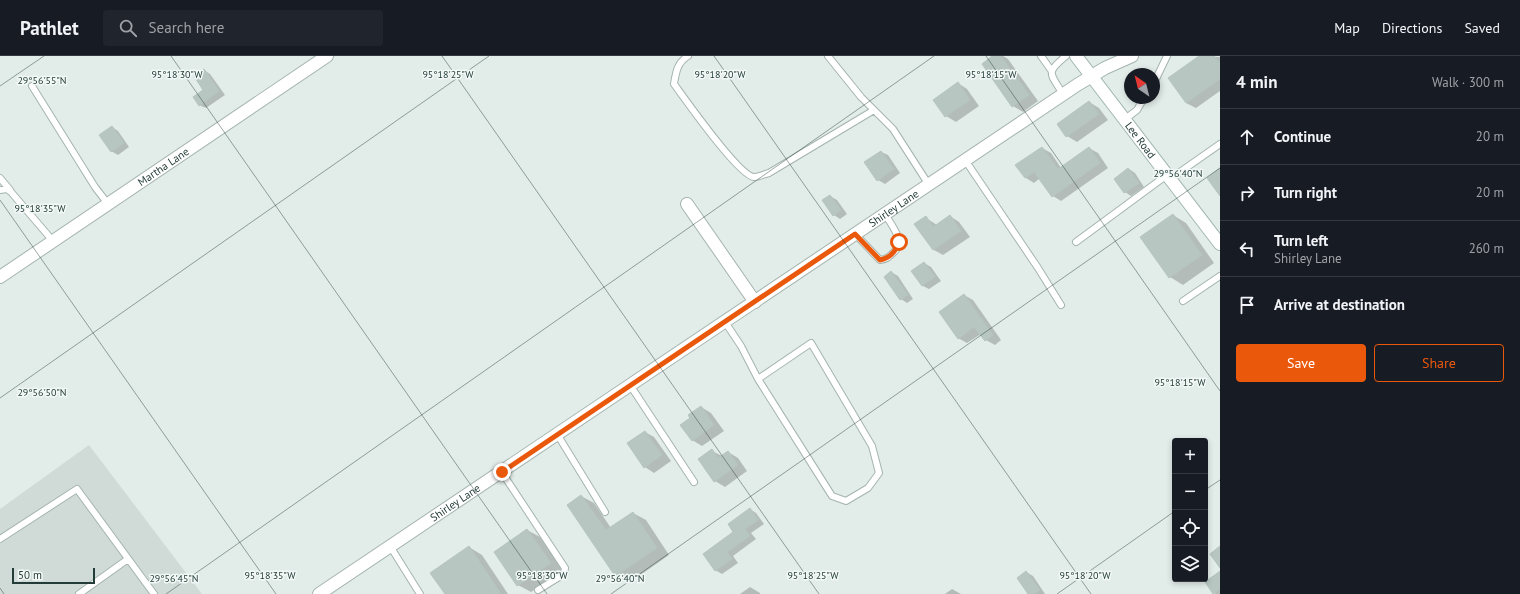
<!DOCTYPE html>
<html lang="en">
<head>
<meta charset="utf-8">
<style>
	body { margin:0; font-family:"PT Sans",sans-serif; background:#20242c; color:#f1f3f6 }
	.controls { position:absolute; right:12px; bottom:12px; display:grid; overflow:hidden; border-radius:4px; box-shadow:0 2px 6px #0003 }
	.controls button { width:36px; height:36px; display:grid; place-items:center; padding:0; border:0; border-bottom:1px solid #363941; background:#171b24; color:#f1f3f6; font:20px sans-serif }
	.compass { position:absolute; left:1124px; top:12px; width:36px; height:36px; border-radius:50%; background:#171b24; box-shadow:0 2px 6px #0003; rotate:325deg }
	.scale { position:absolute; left:12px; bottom:10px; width:83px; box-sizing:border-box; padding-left:4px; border:2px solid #233c37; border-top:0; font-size:11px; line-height:14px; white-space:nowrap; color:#233c37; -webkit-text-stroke:3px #f2f8f6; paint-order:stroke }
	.stop { position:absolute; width:12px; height:12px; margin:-9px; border:3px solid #ea580c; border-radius:50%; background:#fff }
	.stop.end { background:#ea580c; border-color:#fff; box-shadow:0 1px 4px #0008 }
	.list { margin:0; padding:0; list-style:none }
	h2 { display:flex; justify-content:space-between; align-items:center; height:52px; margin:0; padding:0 16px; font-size:17px }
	h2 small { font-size:13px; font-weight:400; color:#9ea1a6 }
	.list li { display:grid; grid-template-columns:26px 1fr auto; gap:12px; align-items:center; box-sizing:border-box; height:56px; padding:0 16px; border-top:1px solid #363941 }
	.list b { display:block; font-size:15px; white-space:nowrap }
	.list p { margin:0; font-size:13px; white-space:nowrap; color:#9ea1a6 }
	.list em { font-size:13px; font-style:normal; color:#9ea1a6 }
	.actions { display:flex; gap:8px; padding:12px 16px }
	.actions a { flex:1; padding:9px 0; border:1px solid #ea580c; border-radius:4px; text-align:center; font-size:14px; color:#ea580c }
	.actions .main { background:#ea580c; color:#fff }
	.icon { flex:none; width:22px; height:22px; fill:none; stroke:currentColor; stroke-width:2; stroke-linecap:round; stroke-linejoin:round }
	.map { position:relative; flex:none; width:1220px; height:538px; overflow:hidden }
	header { display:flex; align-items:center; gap:24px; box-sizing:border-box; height:56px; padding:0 20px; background:#171b24; border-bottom:1px solid #363941 }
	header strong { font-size:19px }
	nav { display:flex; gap:22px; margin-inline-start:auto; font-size:14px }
	.search { width:280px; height:36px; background:#20242c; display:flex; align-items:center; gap:10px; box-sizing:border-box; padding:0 14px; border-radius:4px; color:#9ea1a6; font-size:15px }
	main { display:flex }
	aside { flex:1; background:#171b24 }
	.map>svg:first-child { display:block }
	.built { fill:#d0dbd7 }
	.shadow { fill:#0003 }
	.building { fill:#b7c6c1; stroke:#b5c5bf }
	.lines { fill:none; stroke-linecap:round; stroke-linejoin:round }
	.lane-casing { stroke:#a5b4af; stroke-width:8 }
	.street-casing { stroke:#a5b4af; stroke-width:14 }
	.secondary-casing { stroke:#a1b7b0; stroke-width:14 }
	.lane { stroke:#fff; stroke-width:6 }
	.street { stroke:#fff; stroke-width:12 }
	.secondary { stroke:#fff; stroke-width:12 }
	.route { stroke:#ea580c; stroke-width:5 }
	.ticks { fill:none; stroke:#233c37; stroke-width:1; stroke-opacity:0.45 }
	.labels { text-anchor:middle; stroke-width:3; stroke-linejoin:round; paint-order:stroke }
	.street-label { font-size:11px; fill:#233c37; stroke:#f2f8f6 }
	.ticks-label { font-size:10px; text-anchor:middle; fill:#233c37; stroke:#f2f8f6; stroke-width:3; stroke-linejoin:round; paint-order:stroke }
</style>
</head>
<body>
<header>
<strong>Pathlet</strong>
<div class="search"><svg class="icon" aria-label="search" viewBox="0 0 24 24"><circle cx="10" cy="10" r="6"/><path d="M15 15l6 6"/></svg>Search here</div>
<nav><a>Map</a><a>Directions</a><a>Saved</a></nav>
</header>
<main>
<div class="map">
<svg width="1220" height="538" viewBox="0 0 1220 538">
	<rect width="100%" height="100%" fill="#e2ece8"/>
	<path class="built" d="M89 389 202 538H0V453Z"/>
	<path class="shadow" d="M994 0H1003L1008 3 1038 45 1023 56 1013 50Z
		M1201 0 1220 1V35L1196 52 1186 47Z
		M204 14 210 18 225 39 206 52 199 49 205 34Z
		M958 27 967 33 979 50 956 66 946 60 935 44Z
		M1089 46 1099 52 1108 64 1077 86 1067 80Z
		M112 71 118 75 129 91 118 99 111 95Z
		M1042 92 1051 97 1061 112 1089 92 1098 97 1108 112 1061 145 1053 140 1040 122 1034 127 1026 122 1017 109Z
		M881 96 888 99 900 117 885 128 878 124 866 107Z
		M1129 113 1135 117 1144 131 1131 140 1125 136Z
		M830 140 837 144 847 158 840 163 834 159Z
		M1173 159 1186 167 1214 207 1183 229 1170 221Z
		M950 160 959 166 970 181 943 199 934 194 916 169 926 162 937 169Z
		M924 207 931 211 941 225 929 233 923 230 913 215Z
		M891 216 898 220 913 243 907 247 901 243Z
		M964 239 973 244 1001 284 995 289 986 284 981 278 967 287 958 282Z
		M701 351 711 357 724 375 702 390 692 384 691 362Z
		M645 376 654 381 671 405 654 417 645 411Z
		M712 395 722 400 728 396 738 402 747 415 725 431 715 425Z
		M581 440 594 447 611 472 633 457 646 464 669 499 629 527 616 519Z
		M750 453 756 457 764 468 751 477 756 483 733 500 738 507 722 518 715 514Z
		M527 474 540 481 563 514 531 536 518 529Z
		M469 491 482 499 508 538H446Z
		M1026 516 1033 520 1045 538H1029Z
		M1220 516V538H1216L1214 537Z
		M750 531 760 537V538H740Z
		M952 533 961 538H945Z"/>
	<path class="building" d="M992 0H1001L1029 39 1012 51 982 8Z
		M1199 0H1214L1220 8V23L1186 47 1168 22Z
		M204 13 219 35 199 50 193 41 203 34 194 20Z
		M958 26 970 44 945 61 933 44Z
		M1089 45 1099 58 1066 81 1057 68Z
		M112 70 124 87 111 96 99 79Z
		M1042 91 1058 113 1089 91 1100 107 1052 141 1034 116 1025 122 1015 109Z
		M881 95 894 113 877 125 864 106Z
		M1128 112 1139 127 1124 137 1114 123Z
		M1220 112V140L1207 122Z
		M830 139 841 154 833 160 822 144Z
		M1173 158 1202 199 1169 222 1140 181Z
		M950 159 961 175 933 194 914 168 926 160 933 171Z
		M924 206 935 221 922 230 911 215Z
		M891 215 908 239 900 244 884 221Z
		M964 238 993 279 985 285 974 271 958 283 939 256Z
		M701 350 714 369 692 385 680 369 690 362 688 359Z
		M645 375 662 399 644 412 627 387Z
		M712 393 718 402 728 395 738 409 714 426 698 403Z
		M581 439 606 474 633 456 657 492 615 520 567 449Z
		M750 452 758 464 745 473 750 480 727 496 732 503 715 515 703 498 733 476 728 468Z
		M527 473 551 507 517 530 494 496Z
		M469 490 501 538H445L430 517Z
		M1220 490V512L1210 498Z
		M1026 515 1040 534 1034 538H1028L1017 522Z
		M1220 515V533L1213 538 1205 526Z"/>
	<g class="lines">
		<defs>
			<path id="lane" d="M688 0C677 7 676 16 674 28 685 43 739 120 754 121 758 121 765 118 769 117L874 54
				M828 0 861 41 893 73 929 129
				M1041 0 1051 14
				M1154 27 1167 0
				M32 30 95 131 108 148
				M1063 38C1050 17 1045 17 1066 0
				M1124 64 1137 54 1144 42
				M965 104 1038 212 1061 249
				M0 122 10 134
				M1170 123 1220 88
				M0 134 7 133 11 136 53 185
				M855 178 880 204C887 203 889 201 894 196 906 185 891 169 885 158
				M1076 186 1167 119
				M1183 245 1220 220
				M725 266 741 290 758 323 832 440 846 445 868 432 879 417 872 390 811 287 758 323
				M630 329 694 426
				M557 378 605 456
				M501 415 565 512 564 518 538 534
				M0 483 77 433 154 538
				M390 490 420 538
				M79 538 128 503"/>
			<g id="street">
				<path d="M687 148 755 246"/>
				<path id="s1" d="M0 221 327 0"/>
				<path id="s2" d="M319 538 1077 29 1105 12 1132 0"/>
			</g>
			<g id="secondary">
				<path id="s3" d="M1076 0 1220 188"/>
			</g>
		</defs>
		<use href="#lane" class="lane-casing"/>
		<use href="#street" class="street-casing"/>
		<use href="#secondary" class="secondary-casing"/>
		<use href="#lane" class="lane"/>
		<use href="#street" class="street"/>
		<use href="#secondary" class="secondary"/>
	</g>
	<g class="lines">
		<path class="route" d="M502 416 855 178 880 204C890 202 896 195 899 186"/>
	</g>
	<path class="ticks" d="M171 0 547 538M442 0 819 538M714 0 1091 538M986 0 1220 335M0 30 44 0M0 144 276 538M0 342 489 0M1205 434 1220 424M0 532 4 538M166 538 934 0M611 538 1220 112M1057 538 1175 455"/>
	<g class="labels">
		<g class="street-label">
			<text dy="4" stroke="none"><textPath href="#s3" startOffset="106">Lee Road</textPath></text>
			<text dy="4" stroke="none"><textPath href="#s1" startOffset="197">Martha Lane</textPath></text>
			<text dy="4" stroke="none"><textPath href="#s2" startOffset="692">Shirley Lane</textPath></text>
			<text dy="4" stroke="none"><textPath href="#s2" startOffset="164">Shirley Lane</textPath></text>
		</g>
	</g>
	<g class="ticks-label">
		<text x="177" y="22">95°18'30"W</text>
		<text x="448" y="22">95°18'25"W</text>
		<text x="720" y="22">95°18'20"W</text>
		<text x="991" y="22">95°18'15"W</text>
		<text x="42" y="28">29°56'55"N</text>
		<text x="1178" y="121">29°56'40"N</text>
		<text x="40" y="156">95°18'35"W</text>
		<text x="1180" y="330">95°18'15"W</text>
		<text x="42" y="340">29°56'50"N</text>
		<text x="270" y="523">95°18'35"W</text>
		<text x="542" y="523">95°18'30"W</text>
		<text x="813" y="523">95°18'25"W</text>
		<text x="1085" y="523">95°18'20"W</text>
		<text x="174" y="526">29°56'45"N</text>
		<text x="620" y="526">29°56'40"N</text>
	</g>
</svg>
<div class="controls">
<button>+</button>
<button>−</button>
<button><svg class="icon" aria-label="locate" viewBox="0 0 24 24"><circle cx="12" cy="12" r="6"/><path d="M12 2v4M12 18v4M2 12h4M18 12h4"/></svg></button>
<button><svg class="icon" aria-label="layers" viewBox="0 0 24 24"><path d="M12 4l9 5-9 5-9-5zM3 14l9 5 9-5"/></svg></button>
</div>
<svg class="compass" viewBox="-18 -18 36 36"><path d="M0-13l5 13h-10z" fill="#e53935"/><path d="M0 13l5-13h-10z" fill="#9ea1a6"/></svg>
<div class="scale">50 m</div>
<div class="stop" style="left:899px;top:186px"></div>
<div class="stop end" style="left:502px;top:416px"></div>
</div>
<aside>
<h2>4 min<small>Walk · 300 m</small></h2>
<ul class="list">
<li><svg class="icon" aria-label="ahead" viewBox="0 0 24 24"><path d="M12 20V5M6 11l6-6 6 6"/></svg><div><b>Continue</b></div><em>20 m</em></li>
<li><svg class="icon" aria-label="right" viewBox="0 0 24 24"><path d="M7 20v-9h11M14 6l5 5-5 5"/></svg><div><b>Turn right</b></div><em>20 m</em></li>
<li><svg class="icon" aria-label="left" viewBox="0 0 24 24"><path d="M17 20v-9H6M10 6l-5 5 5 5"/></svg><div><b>Turn left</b><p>Shirley Lane</p></div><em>260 m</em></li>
<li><svg class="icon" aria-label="arrive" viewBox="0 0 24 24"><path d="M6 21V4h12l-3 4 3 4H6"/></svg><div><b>Arrive at destination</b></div></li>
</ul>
<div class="actions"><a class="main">Save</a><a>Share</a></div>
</aside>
</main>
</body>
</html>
